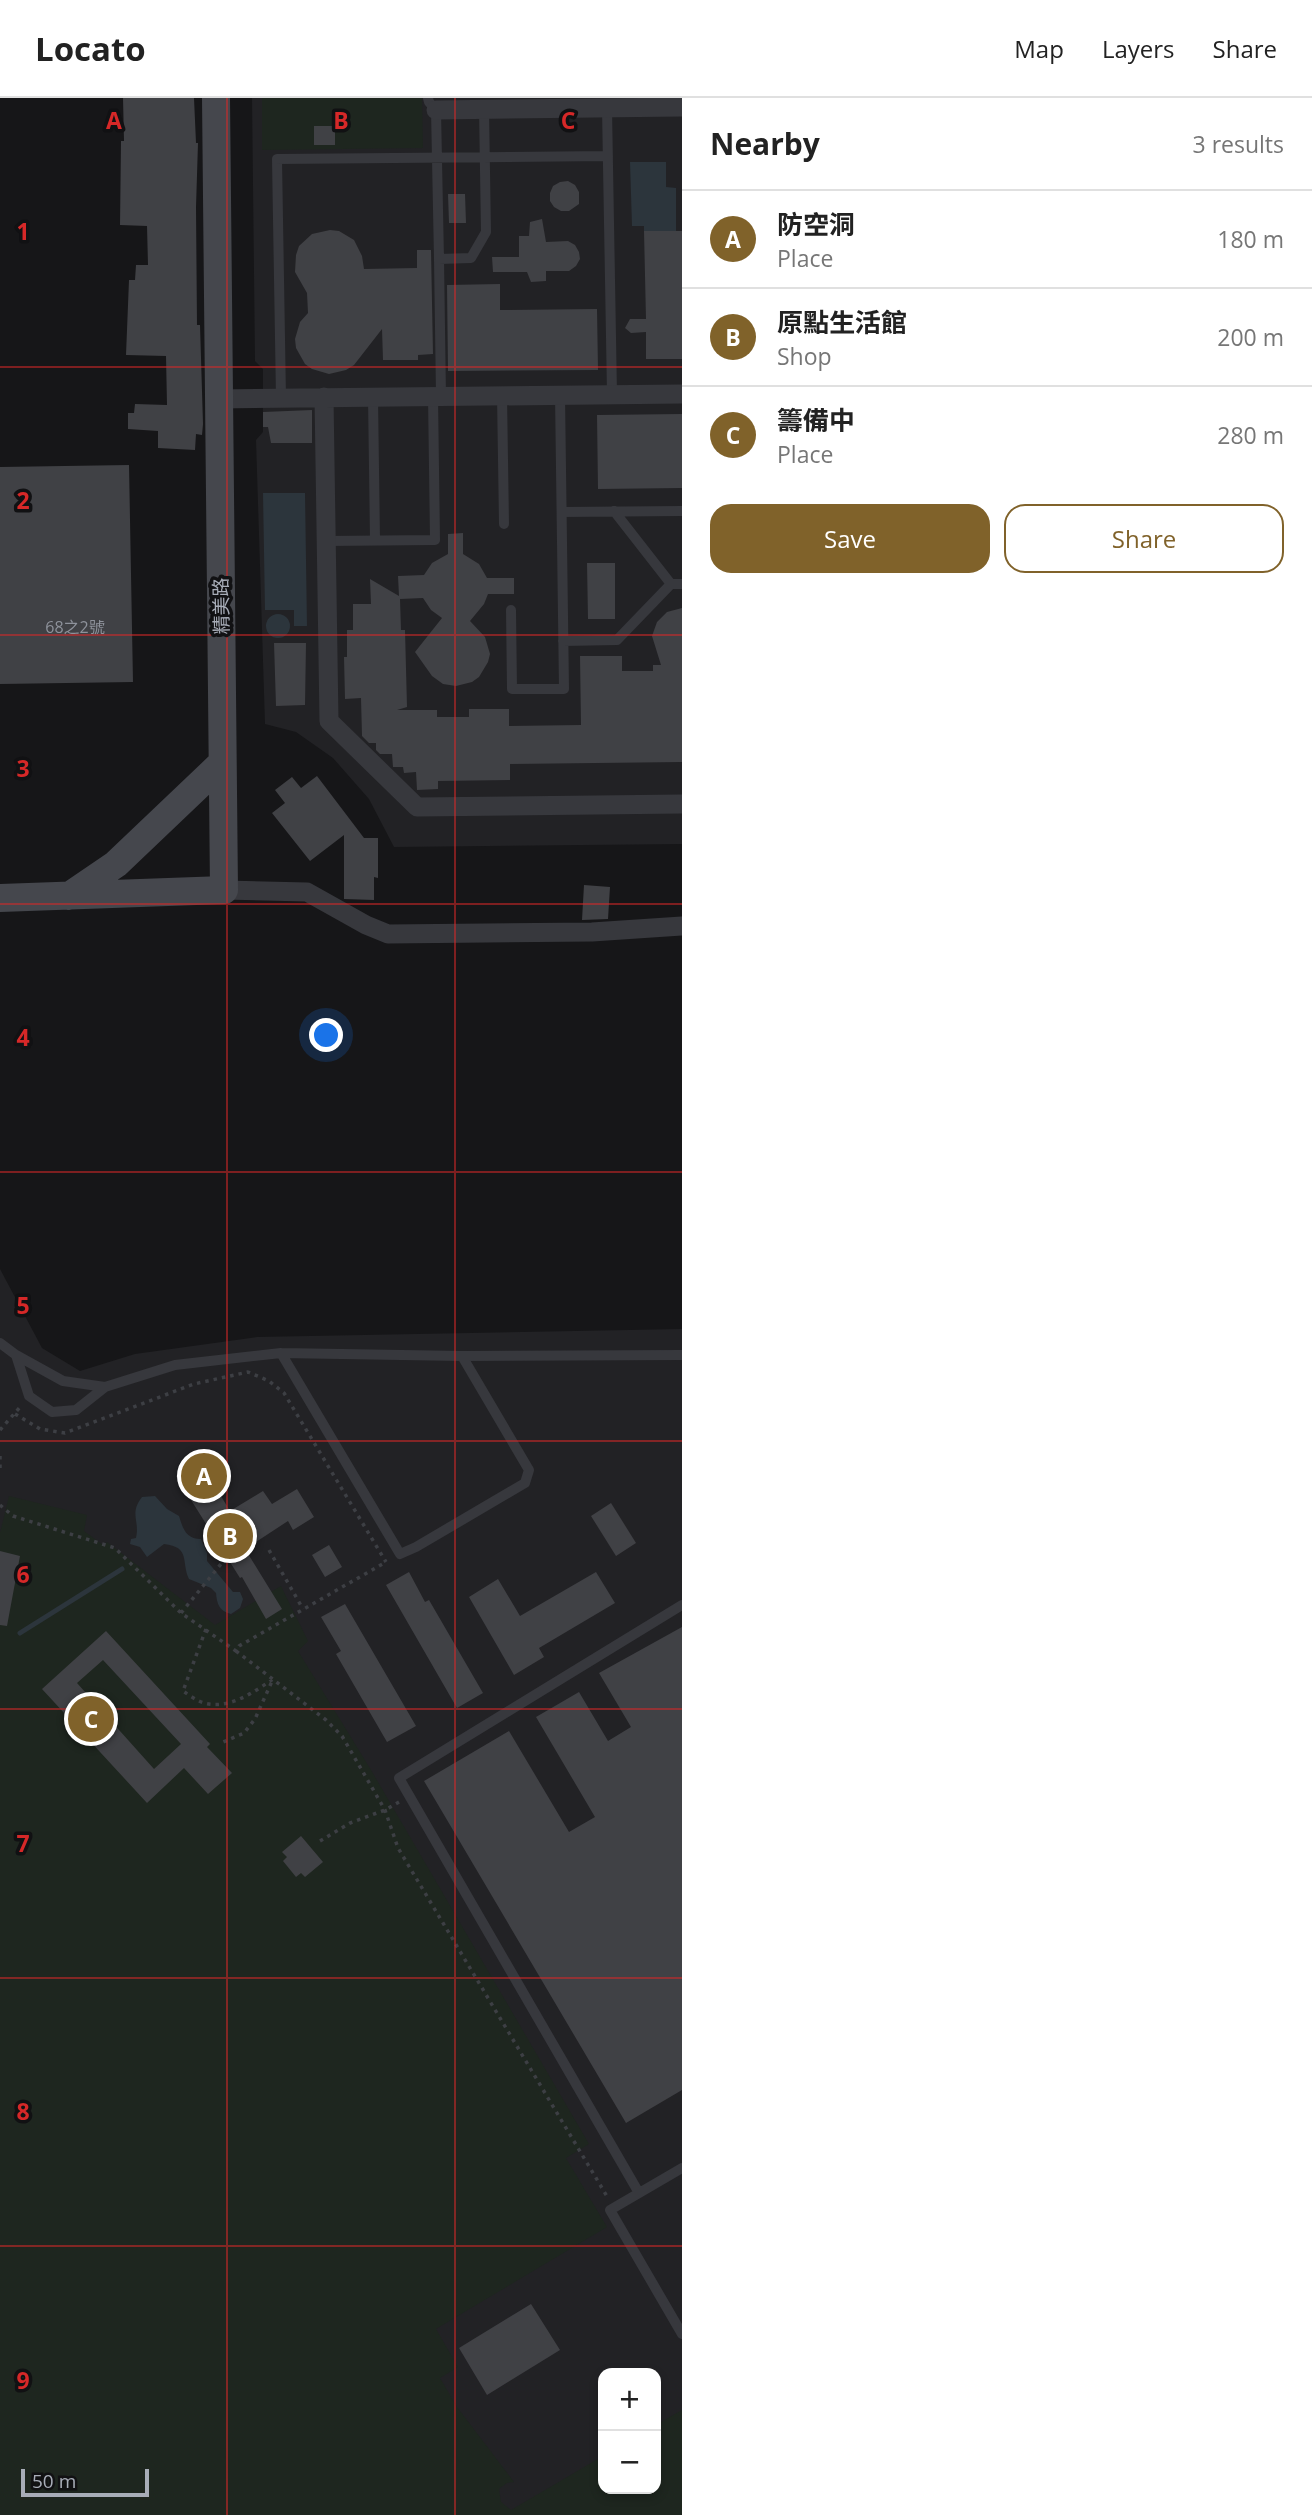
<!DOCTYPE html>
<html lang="en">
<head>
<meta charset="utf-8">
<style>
	body { margin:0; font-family:"Open Sans","Noto Sans TC",sans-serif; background:#f2f2f2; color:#222 }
	.controls { position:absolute; right:21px; bottom:21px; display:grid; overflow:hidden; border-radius:14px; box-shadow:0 4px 10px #0003 }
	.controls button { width:63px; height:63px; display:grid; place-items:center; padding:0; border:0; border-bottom:2px solid #e0e0e0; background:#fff; color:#222; font:35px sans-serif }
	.scale { position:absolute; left:21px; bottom:18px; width:128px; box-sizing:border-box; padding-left:7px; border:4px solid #a8adb8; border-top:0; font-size:19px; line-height:24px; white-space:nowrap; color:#a8adb8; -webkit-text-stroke:5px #111113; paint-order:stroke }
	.you { position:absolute; left:327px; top:938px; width:24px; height:24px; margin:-18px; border:5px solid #fff; border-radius:50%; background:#1a73e8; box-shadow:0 0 0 10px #1a73e833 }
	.badge { display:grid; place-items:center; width:46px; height:46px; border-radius:50%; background:#80622a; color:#fff; font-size:23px; font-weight:700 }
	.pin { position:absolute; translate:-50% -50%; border:4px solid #fff; box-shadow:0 2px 7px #0006 }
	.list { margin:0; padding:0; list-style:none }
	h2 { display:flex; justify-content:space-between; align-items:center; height:91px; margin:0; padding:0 28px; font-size:30px }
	h2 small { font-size:23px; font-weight:400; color:#767676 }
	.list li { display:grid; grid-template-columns:46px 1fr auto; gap:21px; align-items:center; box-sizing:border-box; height:98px; padding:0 28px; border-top:2px solid #e0e0e0 }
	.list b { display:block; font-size:26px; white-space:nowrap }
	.list p { margin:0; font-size:23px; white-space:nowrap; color:#767676 }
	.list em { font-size:23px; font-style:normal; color:#767676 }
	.actions { display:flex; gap:14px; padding:21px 28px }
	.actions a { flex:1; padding:16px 0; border:2px solid #80622a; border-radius:21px; text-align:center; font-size:24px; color:#80622a }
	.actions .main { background:#80622a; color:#fff }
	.map { position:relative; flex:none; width:682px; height:2417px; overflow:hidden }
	header { display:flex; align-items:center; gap:42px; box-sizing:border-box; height:98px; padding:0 35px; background:#fff; border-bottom:2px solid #e0e0e0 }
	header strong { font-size:33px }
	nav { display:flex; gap:38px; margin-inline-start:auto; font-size:24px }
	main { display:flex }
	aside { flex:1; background:#fff }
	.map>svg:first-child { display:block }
	.built { fill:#222225; fill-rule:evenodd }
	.green { fill:#1e261f }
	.water { fill:#2c353c }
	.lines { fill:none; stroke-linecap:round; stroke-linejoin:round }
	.stream { stroke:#2c353c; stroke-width:5 }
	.building { fill:#404145; fill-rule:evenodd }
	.path { stroke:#3d3f44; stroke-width:3.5; stroke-dasharray:3.5 5; stroke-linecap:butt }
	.lane { stroke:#37383d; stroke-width:10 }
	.street { stroke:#37383d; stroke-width:19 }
	.secondary { stroke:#45474d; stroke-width:28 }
	.grid { fill:none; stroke:#d62828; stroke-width:2; stroke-opacity:0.55 }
	.labels { text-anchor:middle; stroke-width:7; stroke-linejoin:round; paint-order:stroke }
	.number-label { font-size:16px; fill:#8e929b }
	.street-label { font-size:19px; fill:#a8adb8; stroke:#111113 }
	.grid-label { font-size:23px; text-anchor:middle; font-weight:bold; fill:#d62828; stroke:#111113; stroke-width:7; stroke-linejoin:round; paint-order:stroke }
</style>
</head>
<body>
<header>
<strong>Locato</strong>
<nav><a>Map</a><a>Layers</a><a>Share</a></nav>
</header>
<main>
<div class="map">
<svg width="682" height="2417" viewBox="0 0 682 2417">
	<rect width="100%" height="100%" fill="#161618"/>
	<path class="built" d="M252 0H682V746L394 749 369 701 333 660 296 634 265 626 256 342 263 334V271L255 263Z
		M0 1171 42 1250 80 1273 135 1256 257 1239 682 1231V2417H0ZM603 2275H656V2391H603Z"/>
	<path class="green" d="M262 0H422L423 50 262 52Z
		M9 1398 87 1417 84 1433 103 1447 107 1444 215 1527 281 1488 308 1543 298 1553 371 1672 589 2046 566 2060 607 2129 436 2231 458 2269 440 2280 457 2309 514 2384 507 2385 499 2391 501 2404 511 2412 603 2358V2391H656V2327L682 2312V2417H0V1435Z"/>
	<path class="water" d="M630 64H666V89L676 90V133H644V128H632Z
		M263 395H305L307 528H294V512H265Z
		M266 528a12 12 0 1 1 24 0a12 12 0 1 1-24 0Z
		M155 1398 167 1411 179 1418C183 1431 186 1441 201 1441L207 1455V1463L233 1494H240L243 1501 240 1510 231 1516C219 1513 217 1506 216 1495L211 1490 189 1481C181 1464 191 1449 164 1446L147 1459 140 1449 130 1446 131 1441 136 1440C140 1422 129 1416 142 1399Z"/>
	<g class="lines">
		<path class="stream" d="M20 1535 122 1471"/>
	</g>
	<path class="building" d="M123 0H194L196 45H198L196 109 197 227H200L203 326 202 337 196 336 195 352 158 350V333L128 331V315H134L135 306 167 307 166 258 126 257 129 182H135L136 167H148L147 128 120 127 121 43H124Z
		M314 28H335V47H314Z
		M568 83 575 87 579 94V106L569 113H561L554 109 550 103V95L553 88 560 84Z
		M448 96H465L466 125H449Z
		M542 121 546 144 568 143 575 147 579 154 580 161 576 168 569 173H546V183L531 184 527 174H493L492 159H519V138H529L530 124Z
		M330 132 339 133 354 142 362 158 364 171 417 170V152H431L433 256 418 257V262H383L382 231 354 267 346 272 329 276 312 271 305 266 296 250 295 241 300 224 308 215 307 195 295 174 296 157 299 148 312 136Z
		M644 133H682V261H646V234L631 235 625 230 630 221H646Z
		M500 186V212L597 211 598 272 448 273 447 187Z
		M312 312V345H271L268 329H263V314Z
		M682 316V390L598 391 597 317Z
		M129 367 133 584 0 586V369Z
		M463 435V456L479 466 487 480H514V496H488L484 506 470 523 485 539 490 556 488 564 479 579 472 584 456 588 443 586 432 578 415 554 442 520 431 512 423 500 400 501 401 532H405L407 609 397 612H437V619H469V611H509V628L581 627 580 558H622V573H653V567H661L652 538 657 524 667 514 682 510V664L510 666V682L438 683V691L417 692 416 674 404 675 403 669H393L392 656H380L376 652V645H369L362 638 361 600 345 601 344 559H347V532H353V506H371L370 481 399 498 398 478 424 477 432 465 448 456V436Z
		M587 465H615V521H588Z
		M274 545H306L305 607 276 608Z
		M317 678 364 740H378V780L374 779V802L344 801V737L310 763 272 715 285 705 275 692 292 679 301 690Z
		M584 787 610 789 608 821 582 822Z
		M207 1359 217 1375 210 1380 230 1413 263 1393 272 1406 297 1391 314 1419 293 1432 288 1423 245 1451 282 1511 266 1521 242 1479 240 1480 176 1378Z
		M611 1405 636 1445 616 1458 591 1418Z
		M329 1447 342 1469 325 1479 312 1457Z
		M0 1453 20 1458 7 1528 0 1527Z
		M409 1474 425 1504 429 1502 483 1595 457 1610 386 1487Z
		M596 1474 615 1505 539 1550 544 1559 514 1577 469 1499 498 1481 520 1518Z
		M345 1506 416 1628 387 1644 336 1556 341 1553 321 1519Z
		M682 1529V1992L626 2025 424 1683 509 1633 569 1734 595 1719 536 1619 579 1594 608 1643 631 1629 599 1575Z
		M106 1533 210 1646 207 1649 232 1675 208 1696 184 1670 147 1705 42 1591ZM103 1562 181 1646 154 1671 77 1585Z
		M301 1738 323 1764 305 1779 301 1775 296 1779 283 1763 287 1759 282 1754Z
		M531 2206 560 2252 487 2297 459 2250Z"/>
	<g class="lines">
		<path class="path" d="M15 1316 40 1331 65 1335 194 1286 248 1274 269 1283 284 1295 386 1464
			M0 1332 21 1308
			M0 1358V1375
			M0 1407 13 1418 115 1450 181 1515 236 1553 239 1548 386 1464
			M269 1452 303 1511
			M181 1515 221 1466
			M206 1531 183 1593C189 1597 197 1603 204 1605 229 1612 254 1594 273 1581L255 1621 244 1635 221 1645
			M236 1553 326 1622 342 1638 385 1712 398 1750 608 2100
			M320 1743 350 1725 385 1712 399 1704"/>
		<path class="lane" d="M428 0 429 4 436 12 439 161 471 160 486 134 484 11
			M607 10 612 296
			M439 161 441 298
			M502 297 504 426
			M373 299 375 442
			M281 300 277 61 608 58
			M614 413 671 486
			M562 414 682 413
			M326 443 435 442 433 298
			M511 512 512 591H564L560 297
			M563 543 617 542 671 486H682
			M0 1245 16 1257 29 1298 52 1314 76 1312 105 1289 175 1267 281 1255 400 1456 416 1449 525 1385 529 1372 462 1258 682 1257
			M281 1255 462 1258
			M16 1257 63 1283 105 1289
			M682 2070 610 2112 682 2236
			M639 2095 399 1680 682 1507"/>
		<path class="street" d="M436 12 682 9
			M324 299 329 623 417 709 682 706
			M218 301 682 296
			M224 792 307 794 366 827 388 836 592 834 682 828"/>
		<path class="secondary" d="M69 798 116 766 222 665
			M0 800 224 792 216 0"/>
	</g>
	<path class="grid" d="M227 0V2417M455 0V2417M0 269H682M0 537H682M0 806H682M0 1074H682M0 1343H682M0 1611H682M0 1880H682M0 2148H682"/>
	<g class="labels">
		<g class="number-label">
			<text x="75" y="535">68之2號</text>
		</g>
		<g class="street-label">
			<text transform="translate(221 508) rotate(-91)" y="7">精美路</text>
		</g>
	</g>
	<g class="grid-label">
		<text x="114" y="31">A</text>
		<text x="341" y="31">B</text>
		<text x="568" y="31">C</text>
		<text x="23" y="142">1</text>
		<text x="23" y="411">2</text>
		<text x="23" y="679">3</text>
		<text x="23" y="948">4</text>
		<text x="23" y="1216">5</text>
		<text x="23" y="1485">6</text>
		<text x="23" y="1754">7</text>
		<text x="23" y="2022">8</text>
		<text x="23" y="2291">9</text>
	</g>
</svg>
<div class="controls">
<button>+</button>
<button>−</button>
</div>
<div class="scale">50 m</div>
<div class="you"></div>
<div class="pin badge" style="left:204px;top:1378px">A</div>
<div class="pin badge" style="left:230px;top:1438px">B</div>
<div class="pin badge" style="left:91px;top:1621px">C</div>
</div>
<aside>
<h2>Nearby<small>3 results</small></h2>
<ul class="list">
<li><span class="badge">A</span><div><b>防空洞</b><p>Place</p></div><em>180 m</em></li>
<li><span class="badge">B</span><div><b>原點生活館</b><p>Shop</p></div><em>200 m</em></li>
<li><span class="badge">C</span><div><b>籌備中</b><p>Place</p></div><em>280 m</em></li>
</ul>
<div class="actions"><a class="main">Save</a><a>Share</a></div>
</aside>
</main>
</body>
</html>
